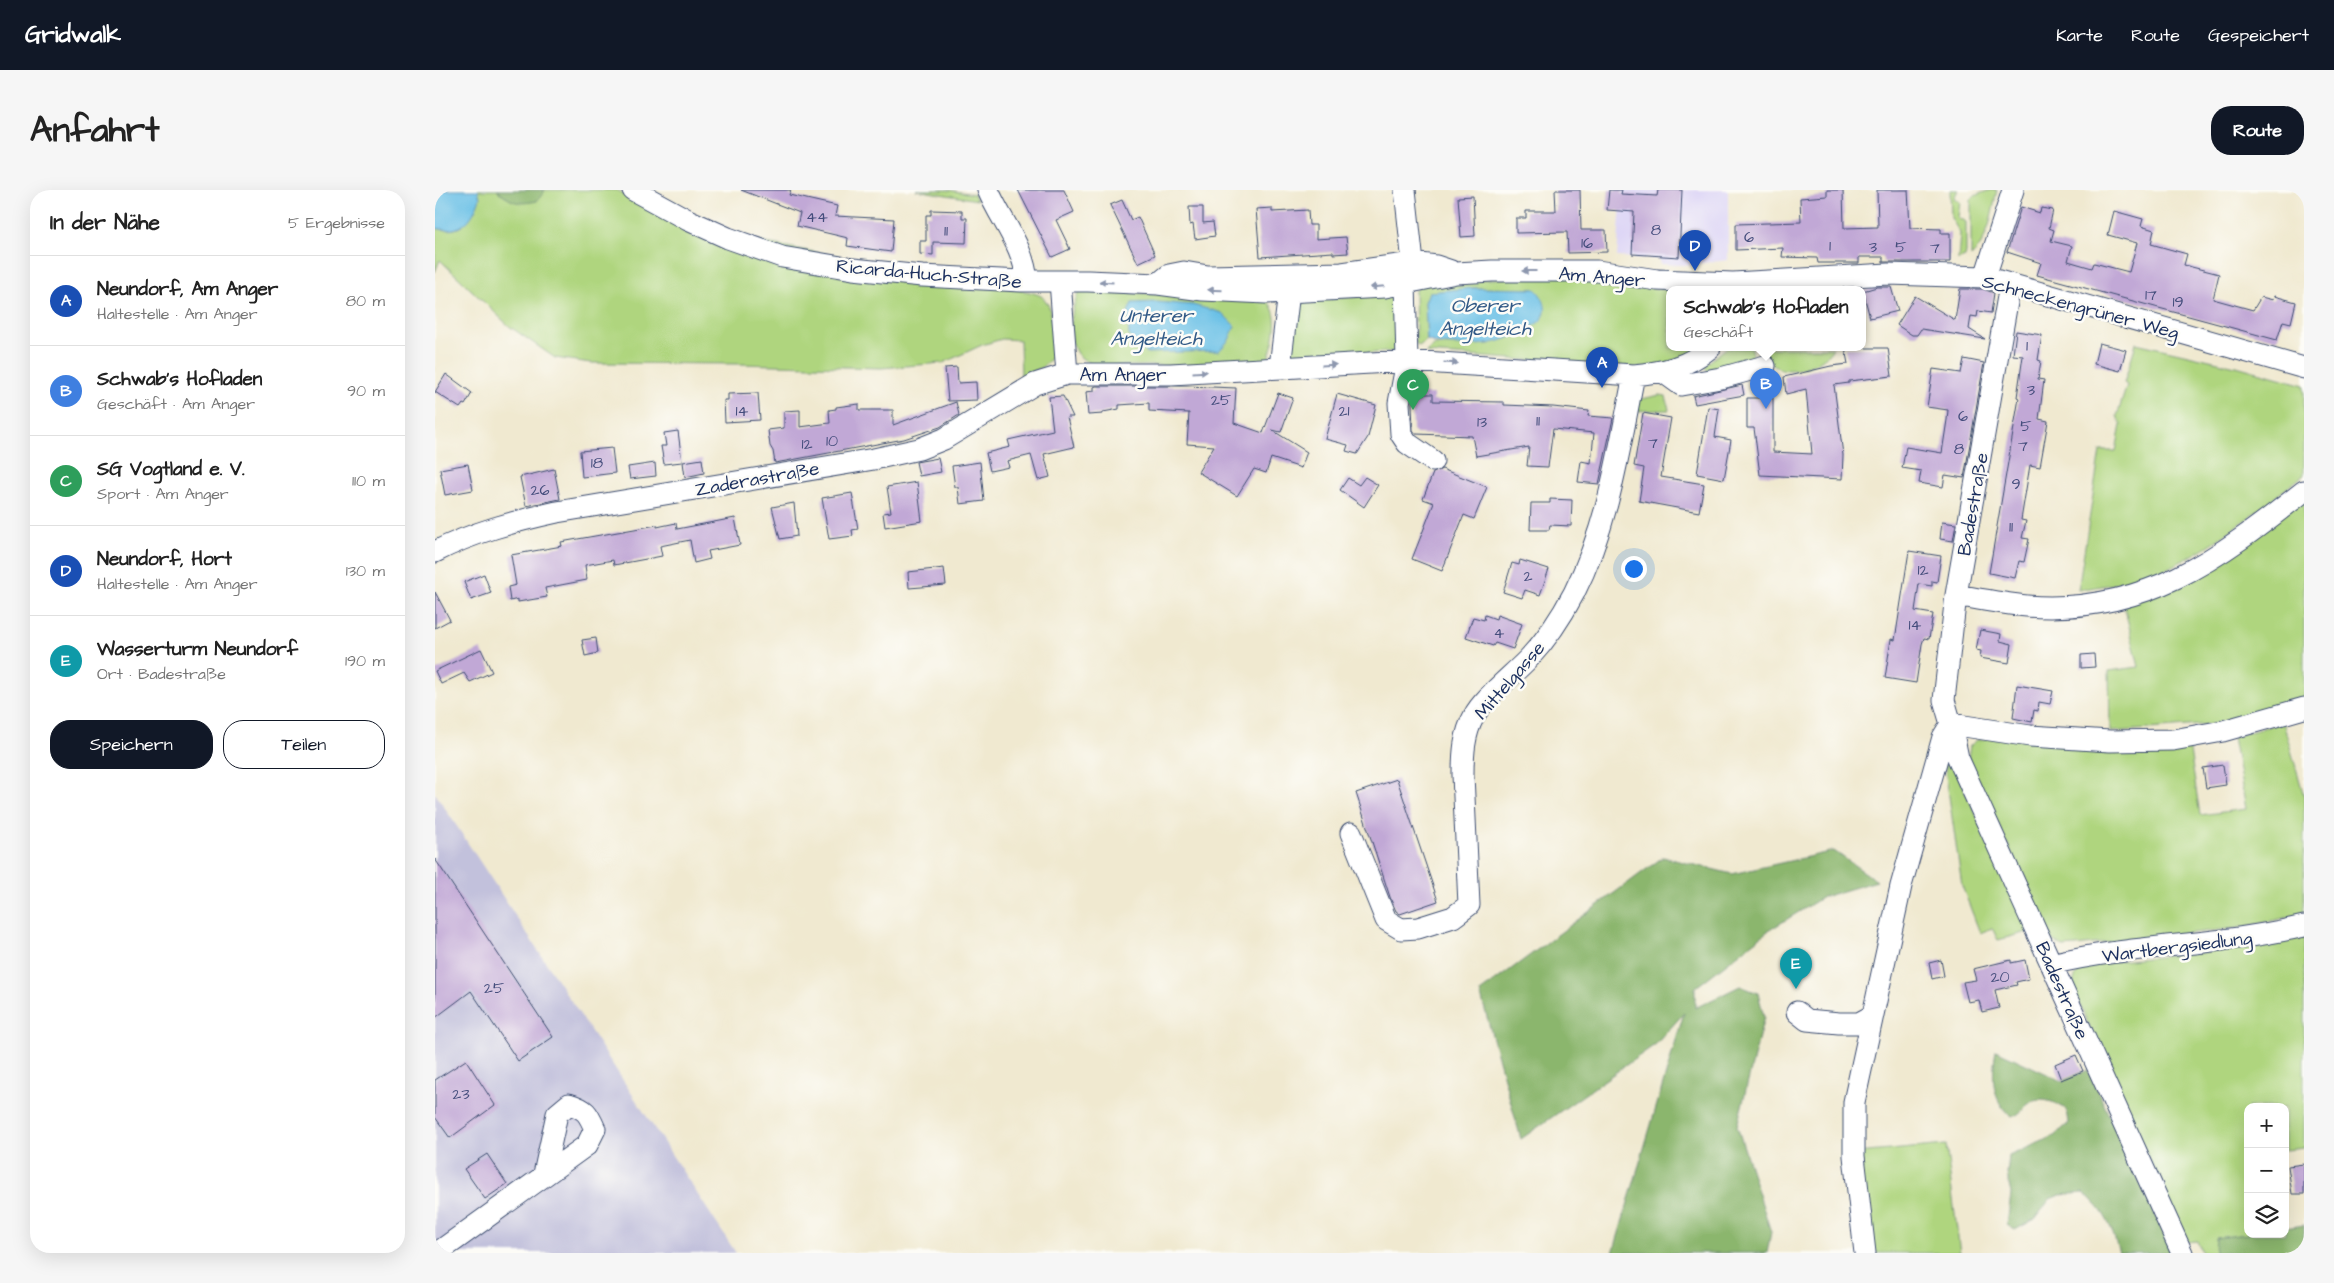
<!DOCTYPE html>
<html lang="de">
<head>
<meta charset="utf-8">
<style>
	body { margin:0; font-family:"Architects Daughter",sans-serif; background:#f6f6f6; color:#222 }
	.controls { position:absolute; right:15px; bottom:15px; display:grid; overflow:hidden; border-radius:10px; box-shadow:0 5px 20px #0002 }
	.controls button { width:45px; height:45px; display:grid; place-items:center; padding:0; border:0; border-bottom:1px solid #e0e0e0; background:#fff; color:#222; font:25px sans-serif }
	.you { position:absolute; left:1198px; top:378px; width:18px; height:18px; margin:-12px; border:4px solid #fff; border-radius:50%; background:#1a73e8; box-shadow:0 0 0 8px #1a73e833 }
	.badge { display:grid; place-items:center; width:32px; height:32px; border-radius:50%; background:#111827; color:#fff; font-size:16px; font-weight:700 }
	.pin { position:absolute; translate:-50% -41px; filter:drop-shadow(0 1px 2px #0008) }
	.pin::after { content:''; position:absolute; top:26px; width:18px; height:15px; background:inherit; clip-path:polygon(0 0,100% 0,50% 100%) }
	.popup { position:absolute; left:1231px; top:96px; width:200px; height:65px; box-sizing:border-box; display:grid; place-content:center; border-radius:10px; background:#fff; filter:drop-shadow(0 1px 4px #0005); font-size:16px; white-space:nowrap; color:#767676 }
	.popup b { font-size:19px; color:#222 }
	.popup::after { content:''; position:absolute; left:50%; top:100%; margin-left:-10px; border:10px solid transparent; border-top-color:#fff }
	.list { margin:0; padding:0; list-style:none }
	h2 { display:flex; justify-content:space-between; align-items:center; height:65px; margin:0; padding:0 20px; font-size:21px }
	h2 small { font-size:16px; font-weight:400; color:#767676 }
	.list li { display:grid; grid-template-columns:32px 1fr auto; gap:15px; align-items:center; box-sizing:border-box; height:90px; padding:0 20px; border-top:1px solid #e0e0e0 }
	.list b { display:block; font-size:19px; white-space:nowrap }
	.list p { margin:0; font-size:16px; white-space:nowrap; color:#767676 }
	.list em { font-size:16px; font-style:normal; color:#767676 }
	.actions { display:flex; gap:10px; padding:15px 20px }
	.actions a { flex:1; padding:11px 0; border:1px solid #111827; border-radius:20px; text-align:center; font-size:18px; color:#111827 }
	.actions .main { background:#111827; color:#fff }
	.icon { flex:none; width:28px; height:28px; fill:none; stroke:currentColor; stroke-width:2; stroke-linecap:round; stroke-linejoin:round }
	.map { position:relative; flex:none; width:1869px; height:1063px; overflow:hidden; border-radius:20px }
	header { display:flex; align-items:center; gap:30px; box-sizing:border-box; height:70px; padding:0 25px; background:#111827; color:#fff }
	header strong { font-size:24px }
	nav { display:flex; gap:28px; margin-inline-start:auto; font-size:18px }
	.intro { display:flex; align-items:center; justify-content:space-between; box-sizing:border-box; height:120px; padding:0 30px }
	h1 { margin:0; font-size:35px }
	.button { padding:12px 22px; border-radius:20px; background:#111827; color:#fff; font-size:18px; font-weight:700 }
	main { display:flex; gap:30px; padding:0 30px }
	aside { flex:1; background:#fff; border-radius:20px; box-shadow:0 5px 20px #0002 }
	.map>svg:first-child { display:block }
	.built { fill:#ddd5f6 }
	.industrial { fill:#c2c1dc }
	.green { fill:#afd57e; stroke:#65826e }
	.forest { fill:#8bb66d; stroke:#537266 }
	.water { fill:#69c0e6; stroke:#4278a2 }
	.building { fill:#c1a8d6 }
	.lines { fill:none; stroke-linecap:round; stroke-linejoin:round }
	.minor-casing { stroke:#3b4b6f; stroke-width:23 }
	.minor { stroke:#fff; stroke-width:21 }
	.oneway { fill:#8d97ae }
	.labels { text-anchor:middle; stroke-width:5; stroke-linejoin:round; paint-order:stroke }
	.number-label { font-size:16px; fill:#444d7c }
	.street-label { font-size:19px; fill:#1b2f5e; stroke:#fdfcf7 }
	.water-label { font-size:20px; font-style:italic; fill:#325a87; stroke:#fdfcf7 }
</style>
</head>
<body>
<header>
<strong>Gridwalk</strong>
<nav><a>Karte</a><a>Route</a><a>Gespeichert</a></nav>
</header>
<div class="intro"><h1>Anfahrt</h1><a class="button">Route</a></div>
<main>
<aside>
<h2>In der Nähe<small>5 Ergebnisse</small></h2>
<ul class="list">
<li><span class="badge" style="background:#1a4fb4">A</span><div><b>Neundorf, Am Anger</b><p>Haltestelle · Am Anger</p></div><em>80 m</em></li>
<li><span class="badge" style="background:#3f7fe0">B</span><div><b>Schwab's Hofladen</b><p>Geschäft · Am Anger</p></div><em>90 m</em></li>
<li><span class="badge" style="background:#2e9e5b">C</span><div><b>SG Vogtland e. V.</b><p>Sport · Am Anger</p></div><em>110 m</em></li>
<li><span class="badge" style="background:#1a4fb4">D</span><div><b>Neundorf, Hort</b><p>Haltestelle · Am Anger</p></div><em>130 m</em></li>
<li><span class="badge" style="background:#0f9aa8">E</span><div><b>Wasserturm Neundorf</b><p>Ort · Badestraße</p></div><em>190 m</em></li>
</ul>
<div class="actions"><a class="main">Speichern</a><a>Teilen</a></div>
</aside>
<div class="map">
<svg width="1869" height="1063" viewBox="0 0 1869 1063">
	<rect width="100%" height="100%" fill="#fdfcf7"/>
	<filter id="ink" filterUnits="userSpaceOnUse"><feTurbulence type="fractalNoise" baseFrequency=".02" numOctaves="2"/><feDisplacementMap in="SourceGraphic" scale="10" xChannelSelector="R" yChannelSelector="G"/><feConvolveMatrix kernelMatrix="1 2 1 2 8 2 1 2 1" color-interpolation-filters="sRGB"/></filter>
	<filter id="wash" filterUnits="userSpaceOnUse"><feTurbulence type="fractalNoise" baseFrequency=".0096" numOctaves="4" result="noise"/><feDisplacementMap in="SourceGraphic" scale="20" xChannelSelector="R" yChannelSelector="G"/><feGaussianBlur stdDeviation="1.12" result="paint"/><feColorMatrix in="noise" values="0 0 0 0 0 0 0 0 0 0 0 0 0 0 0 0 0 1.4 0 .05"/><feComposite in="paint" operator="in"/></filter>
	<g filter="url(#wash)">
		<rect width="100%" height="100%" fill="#f0e9d0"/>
		<path class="built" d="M1187 0H1293V70L1250 75 1225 74 1224 69 1182 67Z"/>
		<path class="industrial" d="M0 603 301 1063H0Z"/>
		<path class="green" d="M43 0H62L70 7 109 2V0H182L251 38 595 102C598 103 603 104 606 106 621 116 618 152 617 168L606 178 586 186 585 150 567 149 547 155 508 173 446 178 305 174 156 173 120 168 74 136 5 70 0 82V38C28 45 34 31 45 8Z
			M481 0H512L539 4 542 10Z
			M1515 0H1523L1519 8 1525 12 1523 28 1531 32V63L1530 67 1523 70 1525 43 1516 28Z
			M1555 0H1562C1557 22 1554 51 1536 66V10L1539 6Z
			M1111 85 1235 100V158H1269L1221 179 991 163 1000 155 1055 154 1100 99 1037 98 990 112 992 150 984 156 981 154 980 100 989 94Z
			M645 100 831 110C847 123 839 152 833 169L821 175 660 176C654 172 645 169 641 162 632 146 636 115 645 100Z
			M961 103 963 161 862 169 854 163 858 120 865 112Z
			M1701 153 1805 177 1869 195V285C1825 318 1783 355 1733 378 1705 391 1673 395 1643 400L1665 261H1681L1686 235 1682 226 1692 195 1689 193Z
			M1291 158H1317L1318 172 1274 182 1269 176Z
			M1326 158H1398C1390 173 1360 185 1343 178 1335 175 1330 166 1326 158Z
			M1225 205 1231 206 1234 220 1197 221 1202 210Z
			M1869 306V511L1778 534 1675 542 1674 481 1704 477 1689 416Z
			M1848 532 1869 606V724L1803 738 1641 756 1628 757 1617 750 1533 569 1535 556 1542 550 1558 548 1754 554 1765 625 1811 619 1798 547Z
			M1508 565 1514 567 1596 741 1563 750 1557 738 1545 743 1527 696Z
			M1869 744V958L1850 960V917H1813V1044L1781 1048 1780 1063H1767L1762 1051 1751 1052 1637 798C1639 786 1643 779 1654 774L1832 756 1846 748Z
			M1511 955 1525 1063H1434L1421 963Z"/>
		<path class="forest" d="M62 0H109V2L102 11C83 15 77 13 62 0Z
			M1399 661 1442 691 1388 707 1333 741 1260 798V818L1305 796 1323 803 1329 827 1302 936 1336 1042 1332 1063H1178L1249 823 1221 854 1086 949 1045 802 1228 667 1297 684Z
			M1561 860 1627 891 1653 880 1738 1063H1684C1676 1035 1671 1022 1649 1003L1625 1005 1615 1009 1600 1029 1580 1040 1572 1035 1576 1004 1572 984 1574 966 1619 946 1634 933 1632 920C1621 912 1604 905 1592 915 1586 921 1585 924 1577 927 1555 910 1557 884 1561 860Z
			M1869 1035V1063H1780L1781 1048 1813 1044H1850V1038Z"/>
		<path class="water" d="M0 0H43L45 8C37 32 26 44 0 38Z
			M1037 98 1100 99C1108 106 1115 120 1106 130 1099 138 1069 151 1057 153 1042 156 1005 157 992 150L990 112 994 102Z
			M722 112 758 115 787 123 800 136 794 150 784 161 712 163 701 156 694 145 693 122 697 113Z"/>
		<g id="blocks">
			<path class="building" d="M306 0H356L354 5 402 16 400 26 459 29 456 62 412 56 413 48 362 36 365 23Z
				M583 0H629L639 22 621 30 635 59 617 67Z
				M1120 0H1145L1146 40H1171L1172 62 1133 63 1132 42 1081 43V28H1091V21H1121Z
				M1174 0H1187L1186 4 1222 6 1223 0H1247L1244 67 1197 64 1199 22 1172 20Z
				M1392 0H1408L1409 38 1443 37 1442 0H1473L1475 38 1506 39V43H1515V72H1448V67H1424V73H1383L1382 68 1347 67 1348 58 1301 60V34L1366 32 1365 8 1392 6Z
				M1038 6 1040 46 1026 47 1023 7Z
				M687 10 696 30 703 27 720 65 703 73 675 15Z
				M754 17H768V33L778 32 780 46 760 49 758 34 755 35Z
				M1586 17 1605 23 1606 18 1618 20 1614 38 1619 40 1616 51 1637 56 1633 71 1657 78 1659 73 1694 82 1702 53 1673 45 1679 21 1708 29 1706 36 1719 40 1716 54 1752 64 1749 75 1784 84 1778 109 1818 120 1826 107 1838 110 1839 106 1861 112 1856 133 1848 131 1842 150 1602 85 1606 73 1572 62Z
				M837 18V22L873 20 874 35H881V49L911 47 913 63 898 64V62L825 67 821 19Z
				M496 20 527 21V28H532L531 53 498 52V65L485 64V51H491V25H496Z
				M1442 97H1456L1463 121 1435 128 1428 101Z
				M1525 99H1548L1559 103 1556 123 1543 121 1542 127 1536 126 1534 139 1550 149 1486 139 1482 145H1477L1462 135 1480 106 1520 130Z
				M1581 141 1607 145 1603 170 1606 171 1603 189 1609 190 1604 229 1613 231 1605 277 1595 275 1586 330 1591 331 1587 348 1594 349 1589 372 1584 371 1580 388 1554 383 1584 208 1582 207 1588 166 1578 165Z
				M1664 153 1691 160 1685 181 1659 174Z
				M1410 158H1453L1457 186 1414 191V193L1399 195 1408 265 1407 289 1325 285 1319 238H1312V208H1338V262L1377 264 1371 199 1351 204 1349 187 1396 176 1413 174Z
				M1529 169 1549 173 1529 288 1510 285 1508 297 1484 293 1486 281 1467 278 1471 257 1507 263 1512 230 1513 220 1492 217 1498 179 1526 183Z
				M522 177 523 193 541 192 542 210 513 211 510 178Z
				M11 184 37 203 30 215 28 214 25 218 0 202Z
				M1307 195 1309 205 1260 214 1258 206Z
				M661 196H752L801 198 799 233 828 243 843 203 858 208 846 242 837 240 872 262 866 278 836 268 831 283 819 279 802 306 763 282 779 256 752 254 754 223 714 221V213L684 215V219L668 222V224L653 225 651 202 659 201V197Z
				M323 203 325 230 290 232 289 210H293V204Z
				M902 204 941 215 933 247 922 264 911 261 913 255 890 249Z
				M978 204H998V211L1069 212V215L1118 217 1154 221 1153 226 1178 228 1164 294 1143 292 1146 271 1156 273 1159 243 1118 239 1113 277 1092 276 1094 257 1041 266 1037 246 981 244 978 240 977 214Z
				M628 206 638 227H632L639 257 609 264 615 287 603 290 596 265 572 271 574 277 555 281 551 263 575 257 573 250 618 240 614 207Z
				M521 212 524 225 505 237 469 249 340 273 338 261 335 256 333 240 349 238V221L365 220V237L395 233 394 220 401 219V217L424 214V220H458V235Z
				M1273 217 1284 219 1280 247 1296 250 1289 289 1262 284Z
				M1208 223 1236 228 1226 287 1269 294 1264 322 1204 311 1209 278 1199 276Z
				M243 241 247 272 229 274 226 256H231L229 243Z
				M177 258 180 283 147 287 145 261Z
				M503 268 506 282 484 286 481 272Z
				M267 269 269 283 250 287 248 272Z
				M545 272 549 311 525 314 523 297H520L517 276Z
				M220 273 221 286 195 289 193 277Z
				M33 274 38 300 10 305 5 279Z
				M119 279 125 309 91 316 85 287Z
				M1007 279 1052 297 1039 329 1029 325 1007 381 977 369 999 313 988 309 998 283Z
				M930 287 943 295 929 317 905 300 913 288 924 295Z
				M482 292 487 331 450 337 448 323 456 322 452 297Z
				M417 303 423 339 417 340 418 346 394 349 387 308Z
				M1115 309 1137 310 1136 336 1115 335 1114 340H1095L1096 313H1115Z
				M359 313 362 346 345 349 337 317Z
				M300 328 305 355 273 361 275 369 259 373 255 350 225 356 227 366 179 375 178 370 150 375 152 390 110 398 112 407 83 412V409L75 411 73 397 81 395 76 365 127 356 126 352 222 335V337L241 333 242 339Z
				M1507 332 1521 334 1518 351 1505 349Z
				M1474 361 1506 366 1502 392 1497 391V396L1484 394 1480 421 1498 424 1494 449 1489 448 1487 454 1481 493 1450 488 1456 449 1460 450Z
				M1085 370 1114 379 1105 405 1090 400 1087 408 1068 402 1077 373 1084 375Z
				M509 378 511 395 474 398 473 382Z
				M49 384 56 403 36 410 29 392Z
				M0 402 15 430 0 438Z
				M1050 425 1061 429 1062 425 1087 434 1078 459 1060 453 1058 456 1031 447 1038 427 1049 430Z
				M1545 440 1566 444 1565 451 1577 454 1574 473 1545 468 1546 461 1541 460Z
				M161 448 163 463 150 466 147 450Z
				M46 459 57 482 35 492 29 483 6 494 0 481Z
				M1659 464 1660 477 1646 478V465Z
				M1582 495 1618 501 1615 514 1604 512 1603 521 1599 520 1597 532 1578 528Z
				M1788 575 1791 595 1771 598 1768 578Z
				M962 589 1003 711 965 724 961 721 956 710 921 603Z
				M0 669 118 847 83 871 36 801 0 828Z
				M1506 770 1509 786 1497 789 1494 773Z
				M1576 770V773L1590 770 1594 789 1581 792 1582 795 1560 800 1564 818 1547 822 1544 810 1533 812 1528 792 1541 790 1538 779Z
				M1641 865 1648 881 1626 890 1620 874Z
				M31 870 60 915 15 948 0 927V890Z
				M52 964 72 994 50 1009 29 979Z
				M1869 974V1004H1857L1853 976Z"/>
		</g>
	</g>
	<g filter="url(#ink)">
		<use href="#blocks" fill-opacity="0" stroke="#3b4b6f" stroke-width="1"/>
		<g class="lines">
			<defs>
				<path id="minor" d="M198 0 253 30 293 48 347 67 418 79 487 86 586 91H653L723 94 768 100 831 103 950 97 1021 83 1057 81H1162L1222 90 1298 93 1453 84 1550 87 1869 178
					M553 0C566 31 589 56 592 91
					M970 0 978 73
					M1550 87 1578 0
					M625 91 632 184
					M970 93 972 171 964 213 966 244 972 253 998 271
					M723 94 734 85 749 82 773 86 907 83 978 73 1001 76 1016 81
					M1575 95 1521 405 1509 510 1516 534 1595 546 1675 551 1738 550 1788 541 1869 518
					M845 177 854 102
					M1228 182 1246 195 1286 188 1330 176
					M0 362C38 342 81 331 122 322L439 269 484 259 509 249 600 194 632 184H736L972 171 1199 185C1229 182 1252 177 1275 158
					M1521 405C1544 409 1569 414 1592 416 1709 425 1783 369 1869 301
					M916 643 951 730 966 739 983 738 1018 727 1034 715 1028 585C1028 564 1029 544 1039 526 1047 509 1080 483 1094 468 1112 449 1127 426 1139 403 1174 333 1184 260 1199 185
					M1616 774C1699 754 1785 756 1869 736
					M1362 822 1372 830 1404 833H1424L1437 826
					M2 1063 152 955 160 939C153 923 151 919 134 914L122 924 109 984
					M1430 1063 1419 966V912L1466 696 1508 547 1516 534 1523 568 1747 1063"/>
			</defs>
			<use href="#minor" class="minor-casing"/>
			<use href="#minor" class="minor"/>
		</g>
		<defs><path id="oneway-solid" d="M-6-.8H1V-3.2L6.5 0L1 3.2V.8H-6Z" transform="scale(1.25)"/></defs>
		<g class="oneway">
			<use href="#oneway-solid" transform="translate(1094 81) rotate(-180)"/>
			<use href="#oneway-solid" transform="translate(671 92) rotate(-177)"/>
			<use href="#oneway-solid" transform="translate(942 97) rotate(175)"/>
			<use href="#oneway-solid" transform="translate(780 100) rotate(-178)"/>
			<use href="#oneway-solid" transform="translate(1016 173) rotate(3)"/>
			<use href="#oneway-solid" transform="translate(894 175) rotate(-3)"/>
			<use href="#oneway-solid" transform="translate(765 182) rotate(-3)"/>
		</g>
	</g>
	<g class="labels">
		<g class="number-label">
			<text x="382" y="32">44</text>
			<text x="1221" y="45">8</text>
			<text x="511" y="46">11</text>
			<text x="1314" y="52">6</text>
			<text x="1152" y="58">16</text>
			<text x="1395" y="61">1</text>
			<text x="1438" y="62">3</text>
			<text x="1466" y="62">5</text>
			<text x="1500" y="63">7</text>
			<text x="1716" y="110">17</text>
			<text x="1743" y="117">19</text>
			<text x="1592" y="161">1</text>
			<text x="1596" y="205">3</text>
			<text x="786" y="215">25</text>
			<text x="307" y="226">14</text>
			<text x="909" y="226">21</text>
			<text x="1528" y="231">6</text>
			<text x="1103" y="236">11</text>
			<text x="1047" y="237">13</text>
			<text x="1591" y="241">5</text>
			<text x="397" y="256">10</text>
			<text x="1218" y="258">7</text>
			<text x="372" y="259">12</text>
			<text x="1588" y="261">7</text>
			<text x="1524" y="264">8</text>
			<text x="162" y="278">18</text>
			<text x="1581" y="299">9</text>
			<text x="105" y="305">26</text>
			<text x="1576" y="342">11</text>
			<text x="1488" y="385">12</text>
			<text x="1093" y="391">2</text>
			<text x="1480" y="440">14</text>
			<text x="1064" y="448">4</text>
			<text x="1565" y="792">20</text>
			<text x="59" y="803">25</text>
			<text x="26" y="909">23</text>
		</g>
		<g class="street-label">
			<text transform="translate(494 83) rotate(5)" y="7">Ricarda-Huch-Straße</text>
			<text transform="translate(1167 86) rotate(5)" y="7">Am Anger</text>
			<text transform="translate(1646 116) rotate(15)" y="7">Schneckengrüner Weg</text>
			<text x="688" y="191">Am Anger</text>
			<text transform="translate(322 288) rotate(-10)" y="7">Zaderastraße</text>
			<text transform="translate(1537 314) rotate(-80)" y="7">Badestraße</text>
			<text transform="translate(1074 490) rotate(-49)" y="7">Mittelgasse</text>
			<text transform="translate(1742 756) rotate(-7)" y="7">Wartbergsiedlung</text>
			<text transform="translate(1628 800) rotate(66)" y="7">Badestraße</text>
		</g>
		<g class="water-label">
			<text x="1050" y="122">Oberer<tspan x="1050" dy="23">Angelteich</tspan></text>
			<text x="721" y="132">Unterer<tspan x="721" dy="23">Angelteich</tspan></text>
		</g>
	</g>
</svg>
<div class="controls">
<button>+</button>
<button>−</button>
<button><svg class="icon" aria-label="layers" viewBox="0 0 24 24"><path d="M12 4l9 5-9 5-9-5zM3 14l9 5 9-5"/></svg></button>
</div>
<div class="you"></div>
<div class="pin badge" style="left:1167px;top:198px;background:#1a4fb4">A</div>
<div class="pin badge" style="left:1331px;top:219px;background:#3f7fe0">B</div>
<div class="popup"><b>Schwab's Hofladen</b>Geschäft</div>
<div class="pin badge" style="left:978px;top:220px;background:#2e9e5b">C</div>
<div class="pin badge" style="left:1260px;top:81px;background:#1a4fb4">D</div>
<div class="pin badge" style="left:1361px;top:799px;background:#0f9aa8">E</div>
</div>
</main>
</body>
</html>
